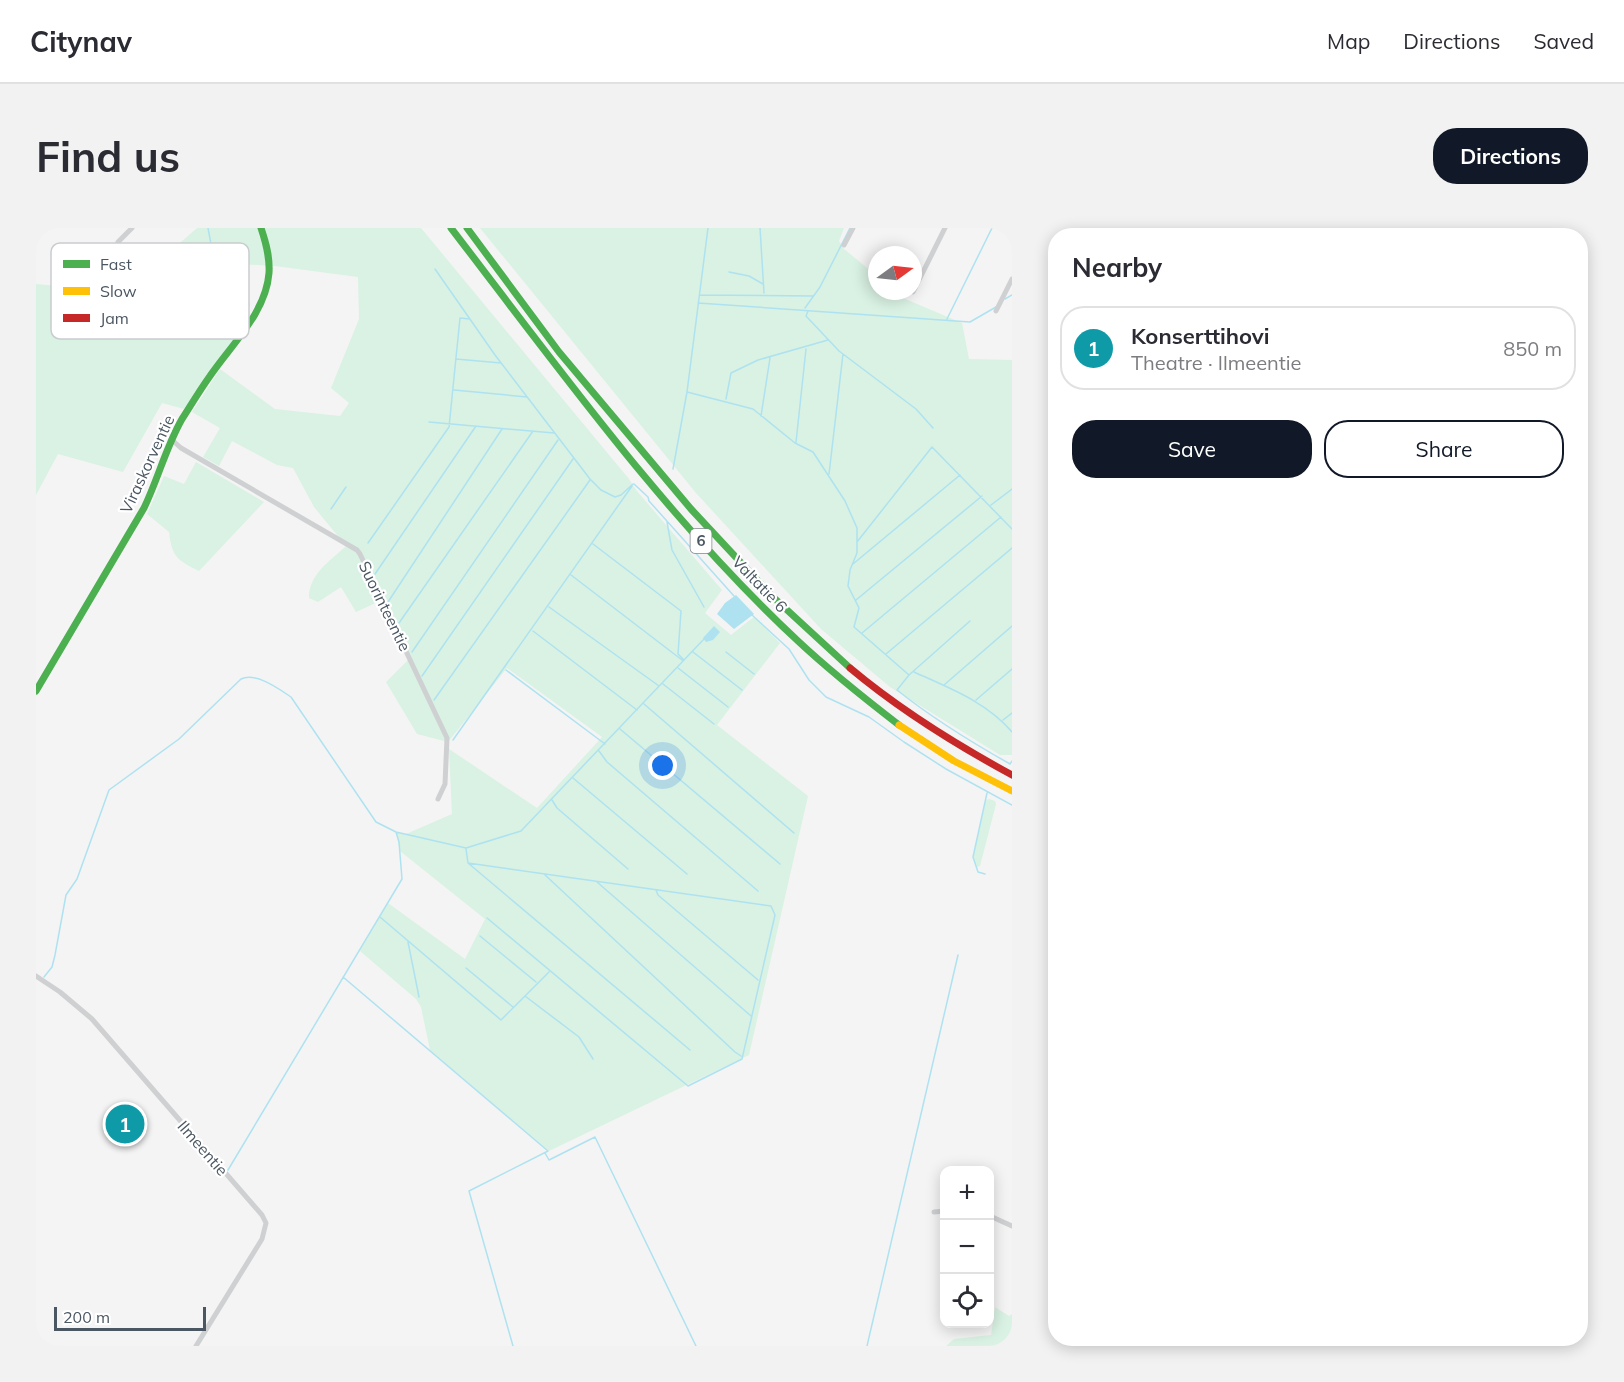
<!DOCTYPE html>
<html lang="en">
<head>
<meta charset="utf-8">
<style>
	body { margin:0; font-family:Mulish,sans-serif; background:#f2f2f3; color:#2b2b33 }
	.controls { position:absolute; right:18px; bottom:18px; display:grid; overflow:hidden; border-radius:12px; box-shadow:0 3px 15px #0003 }
	.controls button { width:54px; height:54px; display:grid; place-items:center; padding:0; border:0; border-bottom:2px solid #e1e1e2; background:#fff; color:#2b2b33; font:30px sans-serif }
	.compass { position:absolute; left:832px; top:18px; width:54px; height:54px; border-radius:50%; background:#fff; box-shadow:0 3px 15px #0003; rotate:75deg }
	.scale { position:absolute; left:18px; bottom:15px; width:152px; box-sizing:border-box; padding-left:6px; border:3px solid #4a5661; border-top:0; font-size:16px; line-height:21px; white-space:nowrap; color:#4a5661; -webkit-text-stroke:4px #fff; paint-order:stroke }
	.you { position:absolute; left:627px; top:538px; width:21px; height:21px; margin:-15px; border:4px solid #fff; border-radius:50%; background:#1a73e8; box-shadow:0 0 0 9px #1a73e833 }
	.badge { display:grid; place-items:center; width:39px; height:39px; border-radius:50%; background:#111827; color:#fff; font-size:20px; font-weight:700 }
	.pin { position:absolute; translate:-50% -50%; border:3px solid #fff; box-shadow:0 2px 6px #0006 }
	.list { margin:0; padding:0; list-style:none }
	h2 { display:flex; justify-content:space-between; align-items:center; height:78px; margin:0; padding:0 24px; font-size:26px }
	h2 small { font-size:20px; font-weight:400; color:#7c7c81 }
	.list li { display:grid; grid-template-columns:39px 1fr auto; gap:18px; align-items:center; box-sizing:border-box; height:84px; margin:0 12px 12px; padding:0 12px; border:2px solid #e1e1e2; border-radius:24px }
	.list b { display:block; font-size:22px; white-space:nowrap }
	.list p { margin:0; font-size:20px; white-space:nowrap; color:#7c7c81 }
	.list em { font-size:20px; font-style:normal; color:#7c7c81 }
	.actions { display:flex; gap:12px; padding:18px 24px }
	.actions a { flex:1; padding:14px 0; border:2px solid #111827; border-radius:24px; text-align:center; font-size:21px; color:#111827 }
	.actions .main { background:#111827; color:#fff }
	.icon { flex:none; width:33px; height:33px; fill:none; stroke:currentColor; stroke-width:2; stroke-linecap:round; stroke-linejoin:round }
	.map { position:relative; flex:none; width:976px; height:1118px; overflow:hidden; border-radius:24px }
	header { display:flex; align-items:center; gap:36px; box-sizing:border-box; height:84px; padding:0 30px; background:#fff; border-bottom:2px solid #e1e1e2 }
	header strong { font-size:28px }
	nav { display:flex; gap:33px; margin-inline-start:auto; font-size:21px }
	.intro { display:flex; align-items:center; justify-content:space-between; box-sizing:border-box; height:144px; padding:0 36px }
	h1 { margin:0; font-size:42px }
	.button { padding:15px 27px; border-radius:24px; background:#111827; color:#fff; font-size:21px; font-weight:700 }
	main { display:flex; gap:36px; padding:0 36px }
	aside { flex:1; background:#fff; border-radius:24px; box-shadow:0 3px 15px #0003 }
	.map>svg:first-child { display:block }
	.green { fill:#d9f2e3 }
	.water { fill:#aee2f0 }
	.lines { fill:none; stroke-linecap:round; stroke-linejoin:round }
	.stream { stroke:#aee2f0; stroke-width:1.5 }
	.street { stroke:#ced0d2; stroke-width:5 }
	.fast { stroke:#4caf50; stroke-width:7 }
	.slow { stroke:#ffc107; stroke-width:7 }
	.jam { stroke:#c62828; stroke-width:7 }
	.labels { text-anchor:middle; stroke-width:4.5; stroke-linejoin:round; paint-order:stroke }
	.shield { fill:#fff; stroke:#808990; stroke-width:1.5 }
	.shield-label { font-size:15px; font-weight:bold; fill:#4a5661 }
	.street-label { font-size:16px; fill:#4a5661; stroke:#fff }
	.key { fill:#fff; stroke:#c9ccd0; stroke-width:1.5 }
	.key-label { font-size:16px; fill:#4a5661 }
</style>
</head>
<body>
<header>
<strong>Citynav</strong>
<nav><a>Map</a><a>Directions</a><a>Saved</a></nav>
</header>
<div class="intro"><h1>Find us</h1><a class="button">Directions</a></div>
<main>
<div class="map">
<svg width="976" height="1118" viewBox="0 0 976 1118">
	<rect width="100%" height="100%" fill="#f4f4f4"/>
	<path class="green" d="M161 0H385L593 251 600 262 686 362 669 385 695 407 718 389 744 415 681 497 772 568 713 827 513 923 394 822 385 779 380 771 324 723 352 675 429 731 449 691 364 623 360 604 370 606 416 586 413 521 501 580 566 509 471 440 412 514 381 506 350 454 374 430 346 372 320 384 305 359 282 374 273 370C273 346 293 334 310 318L278 279 257 240 241 237 196 213 183 238 167 229 184 200 156 184 184 141 239 181 304 188 313 175 295 160 323 91 322 49 239 38 134 32 129 28Z
		M444 0H808L803 13 808 21 841 48V63H859L867 70 926 95 933 131 976 132V527H964L854 459 785 401 660 265Z
		M0 56 214 75 207 98 148 181 126 175 87 244 22 226 0 267Z
		M160 234 228 274 163 343C141 332 136 329 133 304L111 286 128 248 148 256Z
		M953 571 959 573 960 576 944 638 941 639 937 629 950 572Z
		M959 1079 973 1088 976 1086V1118H910L918 1111 955 1107Z"/>
	<path class="water" d="M700 367 718 386 698 401 681 386 689 375Z
		M678 398 684 404 677 412 670 414 667 410Z"/>
	<g class="lines">
		<path class="stream" d="M172 0 184 64 197 107
			M724 0 728 65
			M399 41 459 127 554 251 565 262 579 269 585 267 597 256
			M693 44 713 48 727 56
			M664 67 777 68
			M969 71 976 67
			M662 75 934 94 960 79
			M769 80 784 59 814 0
			M772 83 770 88 803 123 880 181 897 200
			M911 91 956 0
			M420 131 465 135
			M418 162 491 169
			M651 164 717 181 759 215 777 224 809 273 821 300V325L814 342 812 358 823 380 818 399 873 447
			M690 171 695 145 722 132 792 112
			M725 188 734 130
			M393 194 518 205
			M760 214 770 121
			M637 241 651 164 672 0
			M793 246 807 126
			M598 256 612 269 613 273 698 368
			M955 277 976 261
			M295 281 310 259
			M631 294 636 322 668 379
			M821 314 896 219 976 301
			M332 315 413 199 424 90 434 91
			M557 316 645 383 642 426 648 432
			M817 336 924 247
			M339 346 440 198
			M535 347 646 432
			M820 372 946 268
			M352 374 466 201
			M513 379 623 458
			M716 387 753 421 773 452 790 469 833 489 868 514 910 541 976 577
			M934 393 873 447 861 462C896 490 935 514 974 536L976 533
			M363 395 497 203
			M497 403 601 482
			M826 405 965 289
			M376 424 522 212
			M657 424 706 462
			M690 424 718 446
			M850 426 976 320
			M642 440 692 479
			M470 442 569 516
			M878 444C913 460 951 474 976 504
			M386 448 537 231
			M627 456 678 496
			M908 457 976 398
			M398 472 554 252
			M940 472 976 441
			M608 476 758 605
			M967 492 976 485
			M584 501 744 636
			M417 512 596 258
			M563 523 571 534 722 663
			M537 550 651 646
			M516 572 521 580 592 641
			M430 621 432 635 654 822
			M432 635 735 678 739 687 706 831 652 858 451 690
			M508 646 699 824 705 828
			M949 646 942 644 937 629 951 565
			M561 654 715 788
			M620 662 622 667 722 752
			M344 689 465 792 513 744
			M444 708 500 754
			M372 714 383 769
			M430 740 477 779
			M8 749 16 739 19 727 30 667 41 651 73 562 143 511 205 451C220 444 243 461 255 469L340 594 360 604 430 620 485 603 668 411
			M307 749 512 923 433 963 477 1118
			M489 768 543 809 557 831
			M509 925 513 932 559 909 660 1118
			M192 942 366 651 363 614 360 604
			M831 1118 922 727"/>
		<path class="street" d="M82 14 96 0
			M808 17 817 0
			M877 64 909 0
			M960 83 976 51
			M135 211 145 220 321 322 324 326 411 510 409 556 402 571
			M0 748 24 764 56 791 226 987 230 995 226 1011 160 1118
			M898 984 909 983
			M954 988 976 998"/>
		<path class="fast" d="M415 0C524 142 631 291 762 413 794 443 828 470 863 497
			M431 0 523 124 655 281 737 369 814 440
			M0 463 108 280C122 251 130 219 146 191 155 177 164 162 174 148 195 117 230 85 233 45 234 29 230 15 225 0"/>
		<path class="slow" d="M863 497 918 533 976 563"/>
		<path class="jam" d="M814 440C864 482 919 516 976 547"/>
	</g>
	<g class="labels">
		<rect class="shield" x="654.5" y="301" width="21" height="24" rx="4.5"/>
		<g class="shield-label">
			<text x="665" y="318">6</text>
		</g>
		<g class="street-label">
			<text transform="translate(111 236) rotate(-65)" y="6">Viraskorventie</text>
			<text transform="translate(724 356) rotate(46)" y="6">Valtatie 6</text>
			<text transform="translate(349 378) rotate(64)" y="6">Suorinteentie</text>
			<text transform="translate(167 920) rotate(49)" y="6">Ilmeentie</text>
		</g>
	</g>
	<rect x="15" y="15" width="198" height="96" rx="9" class="key"/>
	<rect x="27" y="32" width="27" height="8" fill="#4caf50"/>
	<rect x="27" y="59" width="27" height="8" fill="#ffc107"/>
	<rect x="27" y="86" width="27" height="8" fill="#c62828"/>
	<g class="key-label">
		<text x="64" y="42">Fast</text>
		<text x="64" y="69">Slow</text>
		<text x="64" y="96">Jam</text>
	</g>
</svg>
<div class="controls">
<button>+</button>
<button>−</button>
<button><svg class="icon" aria-label="locate" viewBox="0 0 24 24"><circle cx="12" cy="12" r="6"/><path d="M12 2v4M12 18v4M2 12h4M18 12h4"/></svg></button>
</div>
<svg class="compass" viewBox="-18 -18 36 36"><path d="M0-13l5 13h-10z" fill="#e53935"/><path d="M0 13l5-13h-10z" fill="#7c7c81"/></svg>
<div class="scale">200 m</div>
<div class="you"></div>
<div class="pin badge" style="left:89px;top:896px;background:#0f9aa8">1</div>
</div>
<aside>
<h2>Nearby<small></small></h2>
<ul class="list">
<li><span class="badge" style="background:#0f9aa8">1</span><div><b>Konserttihovi</b><p>Theatre · Ilmeentie</p></div><em>850 m</em></li>
</ul>
<div class="actions"><a class="main">Save</a><a>Share</a></div>
</aside>
</main>
</body>
</html>
